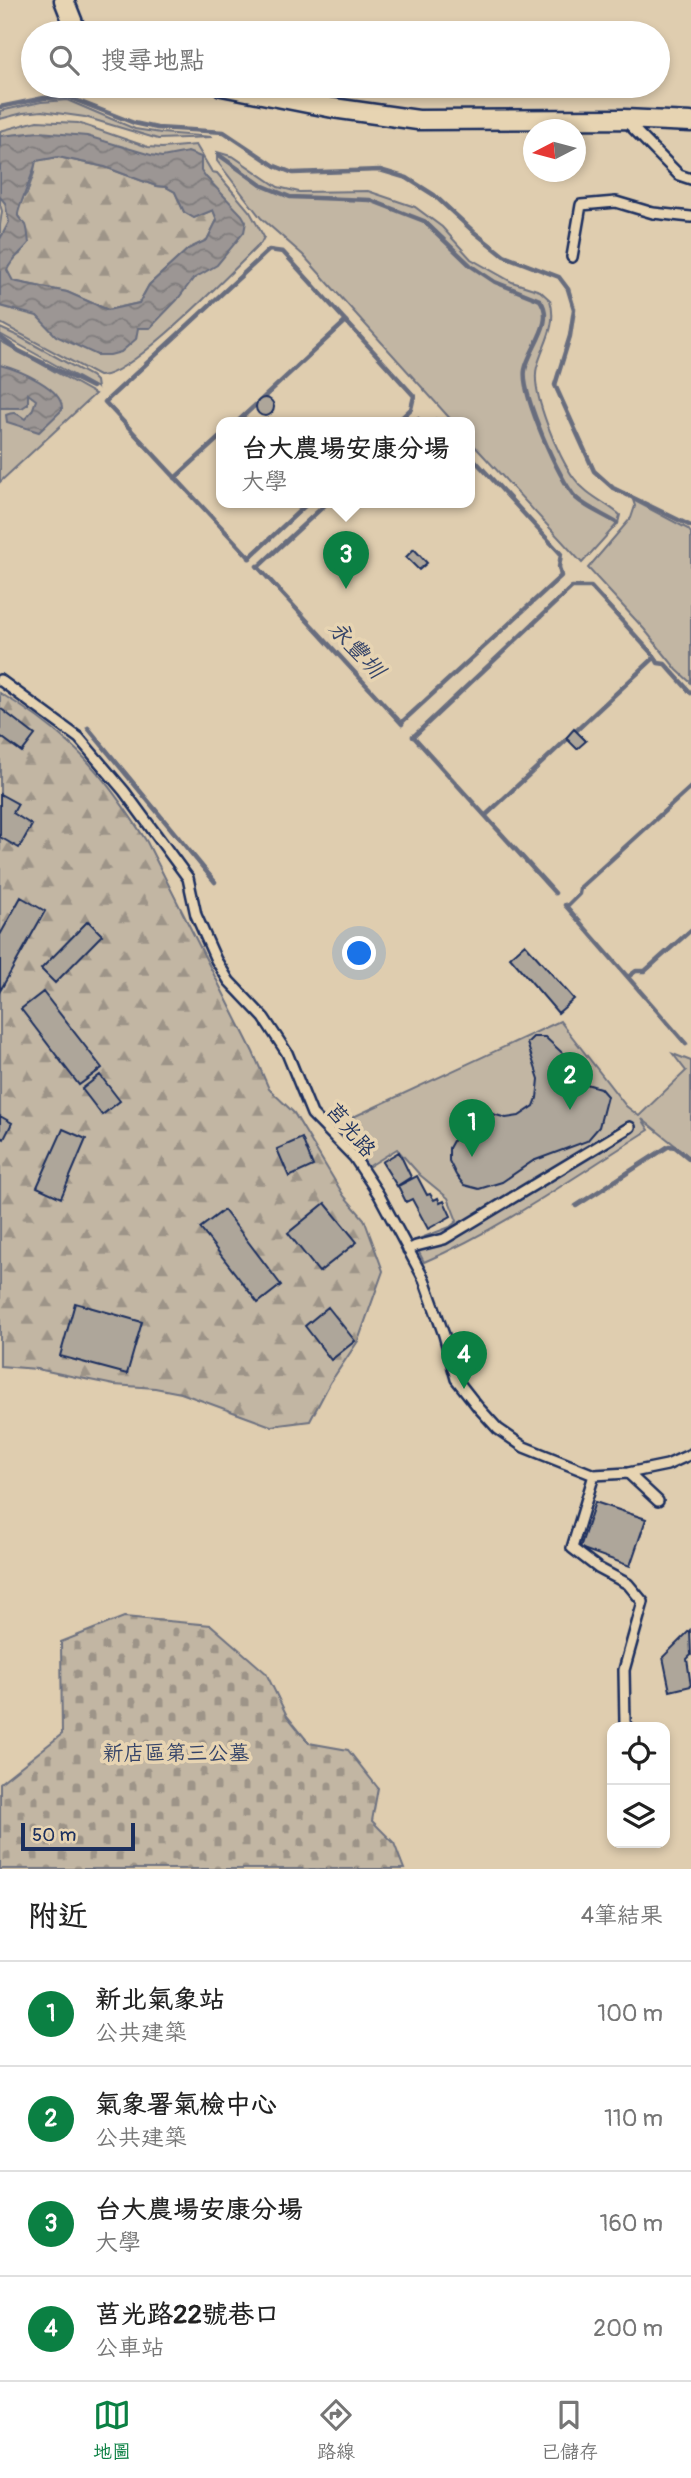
<!DOCTYPE html>
<html lang="zh-TW">
<head>
<meta charset="utf-8">
<style>
	body { margin:0; font-family:Pangolin,"LXGW WenKai TC",sans-serif; background:#f6f6f6; color:#222 }
	.controls { position:absolute; right:21px; bottom:21px; display:grid; overflow:hidden; border-radius:14px; box-shadow:0 4px 10px #0003 }
	.controls button { width:63px; height:63px; display:grid; place-items:center; padding:0; border:0; border-bottom:2px solid #e0e0e0; background:#fff; color:#222; font:35px sans-serif }
	.compass { position:absolute; left:523px; top:119px; width:63px; height:63px; border-radius:50%; background:#fff; box-shadow:0 4px 10px #0003; rotate:264deg }
	.scale { position:absolute; left:21px; bottom:18px; width:114px; box-sizing:border-box; padding-left:7px; border:4px solid #1b2f5e; border-top:0; font-size:19px; line-height:24px; white-space:nowrap; color:#1b2f5e; -webkit-text-stroke:5px #e7d4b2; paint-order:stroke }
	.you { position:absolute; left:360px; top:954px; width:24px; height:24px; margin:-18px; border:5px solid #fff; border-radius:50%; background:#1a73e8; box-shadow:0 0 0 10px #1a73e833 }
	.badge { display:grid; place-items:center; width:46px; height:46px; border-radius:50%; background:#0b8043; color:#fff; font-size:23px; font-weight:700 }
	.pin { position:absolute; translate:-50% -58px; filter:drop-shadow(0 2px 4px #0008) }
	.pin::after { content:''; position:absolute; top:37px; width:24px; height:21px; background:inherit; clip-path:polygon(0 0,100% 0,50% 100%) }
	.popup { position:absolute; left:216px; top:417px; width:259px; height:91px; box-sizing:border-box; display:grid; place-content:center; border-radius:14px; background:#fff; filter:drop-shadow(0 2px 5px #0005); font-size:23px; white-space:nowrap; color:#767676 }
	.popup b { font-size:26px; color:#222 }
	.popup::after { content:''; position:absolute; left:50%; top:100%; margin-left:-14px; border:14px solid transparent; border-top-color:#fff }
	.list { margin:0; padding:0; list-style:none }
	h2 { display:flex; justify-content:space-between; align-items:center; height:91px; margin:0; padding:0 28px; font-size:30px }
	h2 small { font-size:23px; font-weight:400; color:#767676 }
	.list li { display:grid; grid-template-columns:46px 1fr auto; gap:21px; align-items:center; box-sizing:border-box; height:105px; padding:0 28px; border-top:2px solid #e0e0e0 }
	.list b { display:block; font-size:26px; white-space:nowrap }
	.list p { margin:0; font-size:23px; white-space:nowrap; color:#767676 }
	.list em { font-size:23px; font-style:normal; color:#767676 }
	.icon { flex:none; width:38px; height:38px; fill:none; stroke:currentColor; stroke-width:2; stroke-linecap:round; stroke-linejoin:round }
	.map { position:relative; flex:none; width:691px; height:1869px; overflow:hidden }
	.search { position:absolute; background:#fff; box-shadow:0 4px 10px #0003; left:21px; right:21px; top:21px; height:77px; display:flex; align-items:center; gap:18px; box-sizing:border-box; padding:0 24px; border-radius:38px; color:#767676; font-size:26px }
	.sheet { height:511px; background:#fff }
	nav { display:flex; justify-content:space-around; align-items:center; box-sizing:border-box; height:98px; border-top:2px solid #e0e0e0; background:#fff; font-size:19px; color:#767676 }
	nav a { display:grid; justify-items:center; gap:4px }
	nav .on { color:#0b8043 }
	.map>svg:first-child { display:block }
	.green { fill:#c2b6a3; stroke:#6e7280; stroke-width:2 }
	.forest { fill:url(#forest-firs); stroke:#6e7280; stroke-width:2 }
	.cemetery { fill:url(#cemetery-stones); stroke:#6e7280; stroke-width:2 }
	.water { fill:url(#water-waves); stroke:#686d7e; stroke-width:2; fill-rule:evenodd }
	.lines { fill:none; stroke-linecap:round; stroke-linejoin:round }
	.stream { stroke:#686d7e; stroke-width:4.5 }
	.building { fill:#aea69a; stroke:#1b2f5e; stroke-width:2 }
	.lane-casing { stroke:#1b2f5e; stroke-width:14 }
	.street-casing { stroke:#1b2f5e; stroke-width:23 }
	.lane { stroke:#e7d4b2; stroke-width:9 }
	.street { stroke:#e7d4b2; stroke-width:18 }
	.labels { text-anchor:middle; stroke-width:7; stroke-linejoin:round; paint-order:stroke }
	.street-label { font-size:21px; fill:#1b2f5e; stroke:#e7d4b2 }
	.park-label { font-size:21px; fill:#344368; stroke:#e7d4b2 }
	.water-label { font-size:23px; font-style:italic; fill:#354469; stroke:#e7d4b2 }
</style>
</head>
<body>
<div class="map">
<svg width="691" height="1869" viewBox="0 0 691 1869">
	<defs>
		<pattern id="forest-firs" width="22" height="20" patternUnits="userSpaceOnUse" patternTransform="scale(1.75)"><rect width="22" height="20" fill="#c2b6a3"/><path d="M5 1l3.5 6h-7zM16 11l3.5 6h-7z" fill="#9d9488"/></pattern>
		<pattern id="cemetery-stones" width="16" height="16" patternUnits="userSpaceOnUse" patternTransform="scale(1.75)"><rect width="16" height="16" fill="#c2b6a3"/><path d="M2 7V4a2 2 0 0 1 4 0v3zM10 15v-3a2 2 0 0 1 4 0v3z" fill="#9d9488"/></pattern>
		<pattern id="water-waves" width="16" height="10" patternUnits="userSpaceOnUse" patternTransform="scale(1.75)"><rect width="16" height="10" fill="#9c9694"/><path d="M0 5q4-4 8 0t8 0" fill="none" stroke="#7e7b7c"/></pattern>
	</defs>
	<rect width="100%" height="100%" fill="#dfcdaf"/>
	<filter id="ink" filterUnits="userSpaceOnUse"><feTurbulence type="fractalNoise" baseFrequency=".0143" numOctaves="2"/><feDisplacementMap in="SourceGraphic" scale="14" xChannelSelector="R" yChannelSelector="G"/><feConvolveMatrix kernelMatrix="1 2 1 2 8 2 1 2 1" color-interpolation-filters="sRGB"/></filter>
	<g filter="url(#ink)">
		<path class="green" d="M67 100 135 129 161 133 213 137 158 139 85 117 42 111 23 113 0 119V111L41 102Z
			M37 121 78 123 148 147 162 148 196 145 212 172 217 173 250 212 264 237 261 243C235 268 129 379 99 376L0 323V225L2 211 0 205V131Z
			M217 152 234 157 278 187 299 192 368 191 415 207 442 227 471 259 512 282 540 291 550 300C558 326 543 344 537 367 530 391 559 459 574 478 586 495 605 502 620 515L618 523 582 563 470 441V423H454L303 255 261 218 217 161Z
			M0 328 18 336 91 376 96 381 97 388 0 334Z
			M0 341 95 394 0 482Z
			M633 500 688 529 691 533V683L677 670 644 629 588 568 631 518 635 506Z
			M560 1021 626 1106 639 1116 686 1071 673 1054 691 1061V1158L642 1119 649 1130C575 1176 503 1228 424 1262L413 1241 450 1227 457 1221 448 1198 420 1175 397 1149 368 1167 346 1137 349 1119Z"/>
		<path class="forest" d="M58 157 105 167 156 186 166 187 175 192 184 212 194 218 213 210 217 220 207 240 188 249 149 285 139 303 108 310 67 292 12 281 7 270 11 260 20 254 26 226 18 216V205L27 193 34 173 35 161Z
			M0 693C24 707 49 725 70 744 100 771 125 808 147 842L253 1052 269 1089 294 1113 344 1196 364 1219 383 1271 358 1341 330 1383 310 1421 271 1426 181 1393 155 1388 114 1385 37 1369 0 1366Z"/>
		<path class="cemetery" d="M124 1617 211 1625 266 1673 287 1716 309 1743 348 1750 378 1788 372 1821 394 1843 404 1869H0V1783L62 1734 61 1642Z"/>
		<path class="water" d="M39 132 87 136 151 155 162 157 188 152 201 157V170L206 177 242 215 246 222 244 232 217 265 193 279 177 300 150 328H138L136 339 121 352 110 355H97L56 336 37 316 0 306V239L9 222 5 203 0 197V136ZM58 157 105 167 156 186 166 187 175 192 184 212 194 218 213 210 217 220 207 240 188 249 149 285 139 303 108 310 67 292 13 281 7 270C12 259 21 253 29 243 28 238 28 230 26 225 24 222 20 220 18 216 16 211 34 174 36 161Z
			M0 365C19 370 64 388 62 410L39 432 7 422 6 415C15 411 17 413 25 419L32 411 36 400 28 394V404L22 408H0Z"/>
		<g class="lines">
			<path class="stream" d="M0 107 44 98 68 97 134 123 157 128 224 132 275 166 293 173 380 170 407 178 434 195 474 232 504 256 559 277 568 289 574 309 570 336 555 385 594 471 613 488 691 526
				M219 155 261 185 290 197 370 200 424 221 471 266 495 282 540 300C556 322 529 348 525 370 521 394 559 480 576 498 587 508 604 515 617 523
				M0 337 19 351 92 387
				M436 420 440 423
				M236 423 346 321
				M414 423 418 419
				M175 478 222 435
				M249 558 308 503
				M250 558 105 402 269 250 283 252 414 396 411 409 396 423
				M257 566 402 724
				M258 567 327 503
				M655 657 658 663 665 664 691 693
				M401 723 561 576 559 567 561 554 470 455
				M88 728 215 882
				M413 736 555 893
				M413 737 572 587H591L655 657 486 815
				M565 905 686 1044
				M567 906 579 894 580 888 691 787
				M628 977 636 971H645L691 930
				M576 1206 669 1146 675 1147 691 1160"/>
		</g>
		<path class="building" d="M256 407a9 9 0 1 1 18 0a9 9 0 1 1-18 0Z
			M414 549 427 563 419 570 406 557Z
			M0 708 35 735 22 752 0 736Z
			M574 729 586 741 577 749 566 738Z
			M0 794 18 804 13 813 32 825 19 848 0 837Z
			M21 897 45 911 0 991V935Z
			M88 921 102 935 55 983 41 969Z
			M525 944 574 999 558 1013 510 957Z
			M43 992 102 1068 79 1085 21 1009Z
			M533 1037H545L570 1060 576 1076 583 1083 600 1088 607 1096 599 1127 587 1141 533 1161 502 1182 479 1189 464 1185 456 1175 449 1161V1148L454 1139 460 1135 463 1114 470 1110H480L506 1118 519 1116 534 1106 537 1098 539 1079 527 1043Z
			M100 1075 120 1101 102 1115 82 1089Z
			M0 1116 12 1123 4 1139 0 1137Z
			M63 1129 86 1139 61 1198 37 1187Z
			M302 1138 313 1166 289 1177 277 1149Z
			M399 1152 411 1177 397 1186 382 1162Z
			M417 1176 427 1195 430 1194 434 1200 438 1198 440 1203 444 1201 451 1216 428 1229 412 1199 406 1202 398 1186Z
			M325 1203 357 1242 319 1272 288 1233Z
			M224 1210 281 1285 258 1303 200 1228Z
			M75 1303 142 1322 127 1374 60 1356Z
			M328 1307 355 1341 331 1360 305 1326Z
			M595 1502 646 1519 630 1566 580 1548Z
			M690 1630 691 1655 687 1659 691 1686 670 1691 663 1657Z"/>
		<g class="lines">
			<defs>
				<path id="lane" d="M625 120 679 175 691 179
					M572 257 581 205 616 202 653 213 691 217
					M0 680 79 738 124 791 188 878 196 915 216 960 229 981 264 1018 287 1053 312 1114 354 1157 379 1195 424 1279 444 1335 456 1379 478 1407 498 1429 524 1447 594 1475 628 1473 667 1465 691 1454
					M408 1250 416 1246 444 1239 630 1127
					M628 1473 658 1501
					M594 1475 572 1548 598 1568 628 1584 643 1602 624 1670 625 1723 628 1727"/>
				<path id="street" d="M64 0 77 33
					M222 86 333 108 418 120 624 119 691 122"/>
			</defs>
			<use href="#lane" class="lane-casing"/>
			<use href="#street" class="street-casing"/>
			<use href="#lane" class="lane"/>
			<use href="#street" class="street"/>
		</g>
	</g>
	<g class="labels">
		<g class="street-label">
			<text transform="translate(351 1130) rotate(50)" y="7">莒光路</text>
		</g>
		<g class="park-label">
			<text x="176" y="1760">新店區第三公墓</text>
		</g>
		<g class="water-label">
			<text transform="translate(357 649) rotate(47)" y="8">永豐圳</text>
		</g>
	</g>
</svg>
<div class="controls">
<button><svg class="icon" aria-label="locate" viewBox="0 0 24 24"><circle cx="12" cy="12" r="6"/><path d="M12 2v4M12 18v4M2 12h4M18 12h4"/></svg></button>
<button><svg class="icon" aria-label="layers" viewBox="0 0 24 24"><path d="M12 4l9 5-9 5-9-5zM3 14l9 5 9-5"/></svg></button>
</div>
<svg class="compass" viewBox="-18 -18 36 36"><path d="M0-13l5 13h-10z" fill="#e53935"/><path d="M0 13l5-13h-10z" fill="#767676"/></svg>
<div class="scale">50 m</div>
<div class="you"></div>
<div class="pin badge" style="left:472px;top:1157px">1</div>
<div class="pin badge" style="left:570px;top:1110px">2</div>
<div class="pin badge" style="left:346px;top:589px">3</div>
<div class="popup"><b>台大農場安康分場</b>大學</div>
<div class="pin badge" style="left:464px;top:1389px">4</div>
<div class="search"><svg class="icon" aria-label="search" viewBox="0 0 24 24"><circle cx="10" cy="10" r="6"/><path d="M15 15l6 6"/></svg>搜尋地點</div>
</div>
<section class="sheet">
<h2>附近<small>4筆結果</small></h2>
<ul class="list">
<li><span class="badge">1</span><div><b>新北氣象站</b><p>公共建築</p></div><em>100 m</em></li>
<li><span class="badge">2</span><div><b>氣象署氣檢中心</b><p>公共建築</p></div><em>110 m</em></li>
<li><span class="badge">3</span><div><b>台大農場安康分場</b><p>大學</p></div><em>160 m</em></li>
<li><span class="badge">4</span><div><b>莒光路22號巷口</b><p>公車站</p></div><em>200 m</em></li>
</ul>
</section>
<nav>
<a class="on"><svg class="icon" aria-label="map" viewBox="0 0 24 24"><path d="M3 6l6-2 6 2 6-2v14l-6 2-6-2-6 2zM9 4v14M15 6v14"/></svg>地圖</a>
<a><svg class="icon" aria-label="directions" viewBox="0 0 24 24"><path d="M12 3l9 9-9 9-9-9zM9 14v-3h6M13 9l2 2-2 2"/></svg>路線</a>
<a><svg class="icon" aria-label="saved" viewBox="0 0 24 24"><path d="M7 4h10v16l-5-4-5 4z"/></svg>已儲存</a>
</nav>
</body>
</html>
